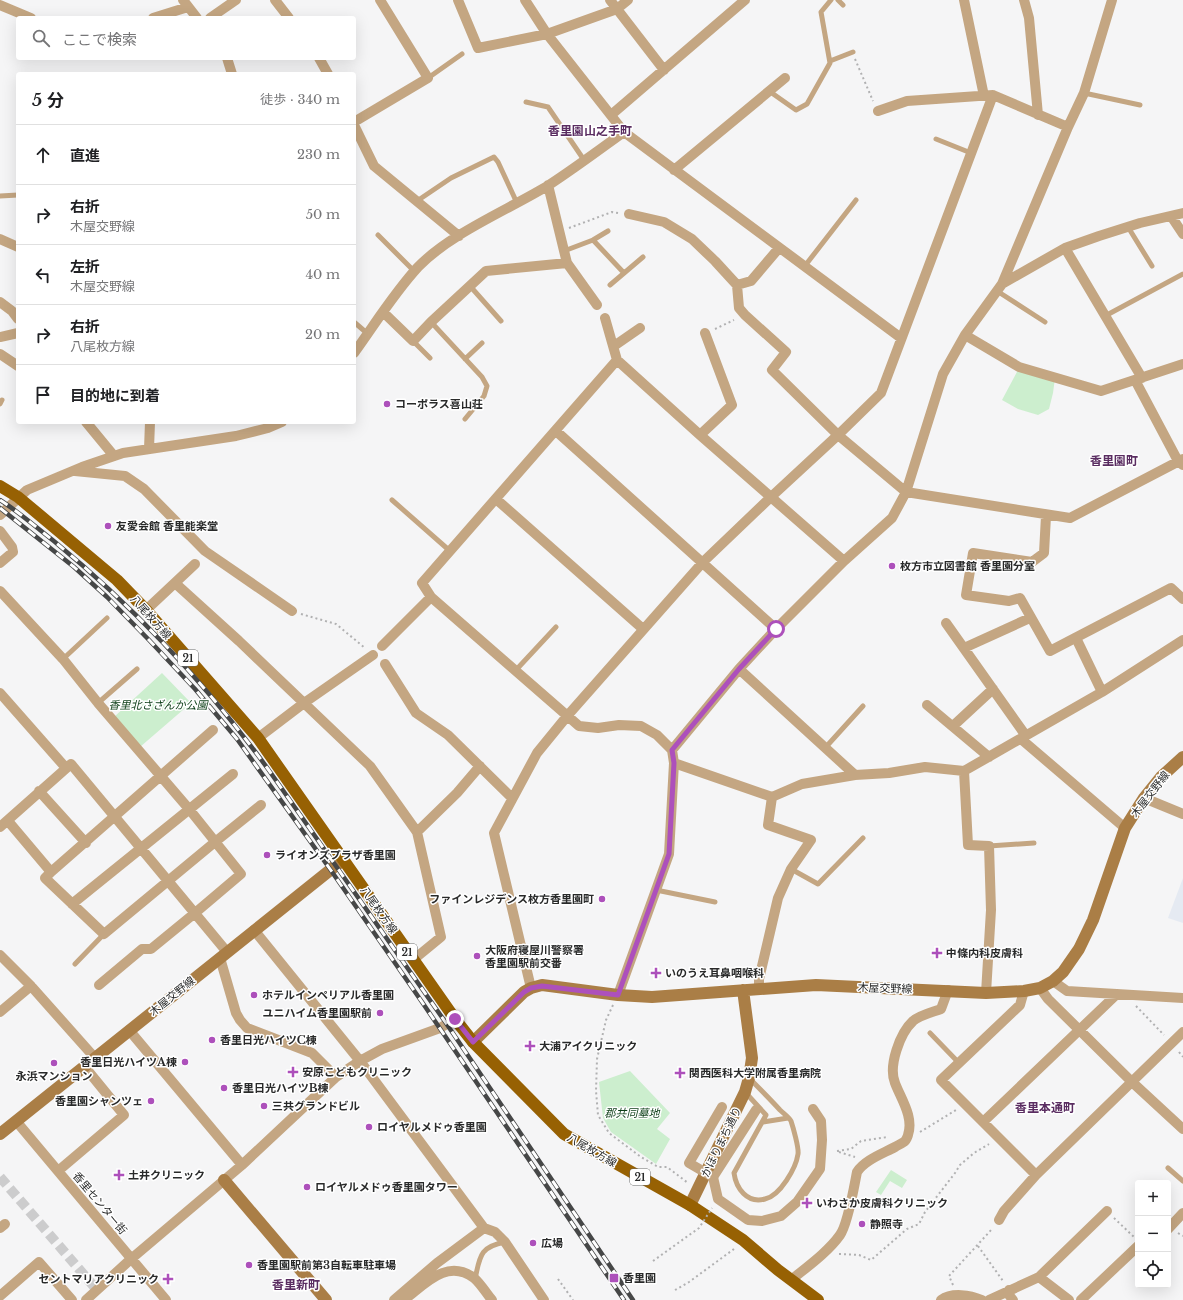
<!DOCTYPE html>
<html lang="ja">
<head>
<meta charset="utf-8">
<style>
	body { margin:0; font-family:"Libre Baskerville","Noto Sans JP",serif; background:#f2f2f2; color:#202124 }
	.controls { position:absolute; right:12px; bottom:12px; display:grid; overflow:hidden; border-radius:4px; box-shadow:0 4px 16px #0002 }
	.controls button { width:36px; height:36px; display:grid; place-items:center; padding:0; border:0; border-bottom:1px solid #e0e0e0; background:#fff; color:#202124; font:20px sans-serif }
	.stop { position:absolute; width:12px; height:12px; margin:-9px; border:3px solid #ad50bb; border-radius:50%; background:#fff }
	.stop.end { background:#ad50bb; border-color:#fff; box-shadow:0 1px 4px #0008 }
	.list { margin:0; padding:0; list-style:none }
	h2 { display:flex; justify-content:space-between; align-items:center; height:52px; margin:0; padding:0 16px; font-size:17px }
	h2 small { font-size:13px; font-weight:400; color:#757577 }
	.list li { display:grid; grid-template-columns:26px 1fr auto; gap:12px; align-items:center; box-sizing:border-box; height:60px; padding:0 16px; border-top:1px solid #e0e0e0 }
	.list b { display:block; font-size:15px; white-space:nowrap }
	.list p { margin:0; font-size:13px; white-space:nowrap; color:#757577 }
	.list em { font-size:13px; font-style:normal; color:#757577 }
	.icon { flex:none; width:22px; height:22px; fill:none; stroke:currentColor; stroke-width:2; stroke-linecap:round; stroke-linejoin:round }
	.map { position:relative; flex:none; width:1183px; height:1300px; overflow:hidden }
	.search { position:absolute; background:#fff; box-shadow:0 4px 16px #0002; left:16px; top:16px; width:340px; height:44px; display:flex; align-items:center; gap:10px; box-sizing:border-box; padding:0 14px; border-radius:4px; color:#757577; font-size:15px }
	.panel { position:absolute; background:#fff; box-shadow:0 4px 16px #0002; left:16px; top:72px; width:340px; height:352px; border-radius:4px }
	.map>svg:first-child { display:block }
	.built { fill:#e5eaf2 }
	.green { fill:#cceece }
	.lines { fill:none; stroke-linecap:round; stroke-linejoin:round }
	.street-tunnel { stroke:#cccccd; stroke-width:10; stroke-dasharray:10 5; stroke-linecap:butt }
	.path { stroke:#b1b1b2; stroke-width:2; stroke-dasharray:2 3; stroke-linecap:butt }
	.lane { stroke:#c4a682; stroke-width:5 }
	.street { stroke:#c4a682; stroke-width:10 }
	.secondary { stroke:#aa7e46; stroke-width:12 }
	.primary { stroke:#976103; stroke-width:12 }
	.rail-casing { stroke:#464747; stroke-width:4.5 }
	.rail { stroke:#fff; stroke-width:3; stroke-dasharray:9; stroke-linecap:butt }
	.path-bridge { stroke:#b1b1b2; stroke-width:2; stroke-dasharray:2 3; stroke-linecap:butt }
	.street-bridge { stroke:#c4a682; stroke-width:10 }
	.route { stroke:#ad50bb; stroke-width:5 }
	.poi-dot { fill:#ad50bb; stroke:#fff; stroke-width:1.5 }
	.labels { text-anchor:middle; stroke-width:3; stroke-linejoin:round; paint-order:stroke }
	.shield { fill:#fff; stroke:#696a6a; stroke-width:1 }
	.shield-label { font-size:10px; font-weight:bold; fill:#292a2a }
	.poi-label { font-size:11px; font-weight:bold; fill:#292a2a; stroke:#fff; text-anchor:start }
	.street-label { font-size:11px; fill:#292a2a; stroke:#fff }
	.park-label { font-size:11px; font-style:italic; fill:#0b3d16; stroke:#fff }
	.neighbourhood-label { font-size:12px; font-weight:bold; fill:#5a2d61; stroke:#fff }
</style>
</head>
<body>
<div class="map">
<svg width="1183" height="1300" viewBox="0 0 1183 1300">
	<rect width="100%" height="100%" fill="#f5f5f6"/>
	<path class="built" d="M1183 878V923L1168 918Z"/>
	<path class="green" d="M1018 370 1055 378 1053 393 1049 409 1038 415 1018 409 1002 400Z
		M162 673 191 703 140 747 114 717Z
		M630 1071 670 1113 657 1129 670 1139 656 1164 611 1132 603 1118 599 1082Z
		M891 1170 907 1180 902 1188 890 1181 881 1195 876 1192Z"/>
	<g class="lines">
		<path class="street-tunnel" d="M0 1177 97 1290"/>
		<path class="path" d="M855 59 873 101
			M569 228 612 212 618 213
			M715 329 734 320
			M301 614 336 624 365 648
			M613 1005 606 1020 597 1059 596 1091 598 1115 609 1133 641 1157 658 1167H667L688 1183
			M1136 1006 1164 1035
			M1179 1052 1183 1057
			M920 1132 956 1110
			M837 1151 851 1149 861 1141 888 1137
			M839 1152 855 1157
			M1114 1218 1134 1237
			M1178 1233 1183 1236
			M978 1246 1003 1281
			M839 1254 859 1255 871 1260 907 1229 919 1224 925 1212 955 1173 960 1165 974 1153 989 1144
			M558 1279 573 1300
			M953 1285 949 1276 992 1229
			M675 1290 689 1282 734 1249"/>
		<path class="lane" d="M838 0 843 5
			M830 61 853 52
			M428 78 462 54
			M769 91 796 110 807 104 830 63 821 12 831 0
			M1084 93 1140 105
			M526 102 548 107 584 160
			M936 139 971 153
			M0 196 18 195
			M417 201 451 178 494 157 498 162 517 203
			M1128 227 1152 266
			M378 235 414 271
			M593 240 624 273
			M564 251 593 240 608 231
			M804 267 856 200
			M610 285 643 257
			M470 286 501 321
			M997 291 1045 322
			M1105 316 1183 274
			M354 322 368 334
			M431 322 482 377 487 386 484 396 465 419
			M413 341 430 358
			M465 359 482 343
			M0 404 2 400
			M392 500 450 551
			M63 659 107 618
			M516 670 556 627
			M98 703 137 669
			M825 748 863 706
			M989 846 1034 843
			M791 869 818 884 863 838
			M656 890 715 902
			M75 964 104 934
			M930 1033 959 1063
			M745 1092 766 1115 734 1173C736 1188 747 1204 765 1199 780 1196 796 1168 798 1154 799 1148 793 1127 791 1121 789 1117 783 1113 780 1110 770 1099 760 1089 750 1079
			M763 1122 788 1118
			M1168 1168 1183 1181
			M475 1279C480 1257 479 1247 505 1242"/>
		<path class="street" d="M183 0 197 18
			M275 0 289 18
			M458 0 478 48 547 34 617 9 628 0
			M525 0 547 34 624 132 901 338
			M610 0 664 70
			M964 0 984 96
			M1024 0 1029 18 1038 115
			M0 5 31 18
			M153 18 188 7
			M210 18 236 0
			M227 58 232 74
			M319 58 328 74
			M878 111 907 101 993 95 1068 127
			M611 115 745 0
			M354 122 428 78 380 0
			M354 125 374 166 459 236
			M674 170 785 78
			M548 185 567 263 597 305
			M629 214 664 222 692 239 715 261 737 285 739 308 745 315 786 352 772 370 838 435 906 492 1070 518 1183 459
			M1171 216 1183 234
			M0 239 18 247
			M1065 248 1142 378
			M1002 284 1068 127 1084 93 1112 0
			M737 285 751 281 779 248
			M0 302 12 311 18 319
			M383 312 413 341 431 322 486 271 567 263
			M605 318 617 360
			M965 335 1019 367 1101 391 1183 364
			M0 337 18 333
			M614 346 640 328
			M354 353C375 324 394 293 418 267 451 233 508 210 549 185 575 168 599 150 624 132
			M0 354 18 366
			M1135 380 1178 461 1183 465
			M86 422 114 456
			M556 431 776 629
			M700 435 732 405 705 333
			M149 449 150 422
			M75 471 125 476 144 489 205 551 292 611
			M496 499 643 629
			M0 515 27 490 82 467 123 453 236 436 268 428 282 422
			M1046 516 1044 553 1032 562 973 553 966 595 1009 601 1020 598 1050 651 1171 588 1183 599
			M0 531 12 547 13 552 0 563
			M175 583 239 641 370 766 417 832 441 937 413 960
			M0 591 63 659 98 703 189 809 241 874 195 913 151 949H142L99 985
			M146 610 195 564
			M946 623 1026 736
			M1076 638 1102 692
			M382 646 431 597
			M964 648 1030 618
			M385 664 416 713 448 735 512 798
			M739 669 855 775
			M0 693 66 768
			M927 705 989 757
			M953 726 993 689
			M258 738 304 703 373 655
			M1021 739 1125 828
			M672 750 739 669 776 629 844 561 892 518 906 492 943 374 965 335 1002 284 1065 248 1099 236 1140 223 1183 213
			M674 763 772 797 768 825 811 840 791 869 778 898 759 979V989
			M964 771 1102 692 1183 640
			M39 791 86 843
			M772 797 802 784 855 775 889 773 925 767 964 771 968 845 989 846 991 910 986 993
			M1144 798 1183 814
			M8 821 51 872 45 878 104 934 215 842 261 805
			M0 827 71 764 227 952
			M417 832 457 793 480 766
			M51 872 213 730
			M72 904 233 774
			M0 955 31 986 95 1058
			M220 958 236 1013 240 1020 247 1028 312 1053 336 1077
			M1053 981 1067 991 1183 998
			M531 988 494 833 537 753 568 715 703 562 771 497 838 435 881 393 993 95
			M1040 988 1048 999 1132 1082 1183 1129
			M1024 991 1020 1005 941 1080 1036 1175
			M618 995 669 854 674 763 672 750 657 735 641 726 619 725 598 728 579 726 431 597 422 583 617 360 700 435 844 561
			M0 1012 31 986
			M455 1019 440 1028 382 1049 360 1061 484 1228
			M129 1030 242 1165
			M16 1121 166 1300
			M983 1122 1117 994
			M58 1171 124 1115 84 1066
			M713 1177 756 1110
			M999 1220 1004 1211 1036 1175 1183 1032
			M0 1228 5 1224
			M1168 1229 1183 1213
			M1039 1277 1107 1211
			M791 1280C807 1267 828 1252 840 1235 848 1224 854 1187 857 1172 865 1160 882 1154 895 1147 898 1145 903 1143 905 1141 906 1140 908 1136 908 1135 914 1117 901 1099 895 1083 888 1066 900 1033 913 1021 920 1015 933 1012 941 1009L948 990
			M1009 1290V1295L1013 1300
			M0 1296 39 1262 72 1300
			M86 1300 131 1259 242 1165 336 1077 360 1061 254 930
			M394 1300 437 1263 484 1228 495 1232 505 1242 544 1300
			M404 1300C425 1284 447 1258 474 1278 481 1284 486 1293 492 1300
			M941 1300C952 1292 970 1295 982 1300
			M989 1300 1039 1277 1069 1300
			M1081 1300 1138 1246"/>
		<path class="secondary" d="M473 1042 524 992 531 988 542 985 618 995 652 997 816 985 986 993 1024 991 1040 988 1053 981 1063 972 1079 949 1093 920 1125 828 1144 798 1161 777 1183 757
			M0 1134 344 859
			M224 1180 326 1300
			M690 1205 745 1092 749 1078 752 1058 743 990"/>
		<path class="primary" d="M0 486 18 497 117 580 146 610 258 738 455 1019 473 1042 564 1134 690 1205 743 1240 778 1270 818 1300"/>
		<defs>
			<path id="rail" d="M0 500C19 512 37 528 55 542 135 608 207 685 268 769L446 1023 633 1300
				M0 508 74 567 107 597 149 640 195 689 237 739 330 869 422 1002 624 1300"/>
		</defs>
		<use href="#rail" class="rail-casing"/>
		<use href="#rail" class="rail"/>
		<path class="path-bridge" d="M653 1261 699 1228 712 1208"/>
		<path class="street-bridge" d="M722 1107 689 1163 713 1177 718 1199 748 1220 762 1221 781 1216 797 1202 820 1169 822 1140 821 1121 813 1109"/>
	</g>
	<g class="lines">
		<path class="route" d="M455 1019 473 1042 524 992 531 988 542 986 618 995 669 854 674 763 672 750 739 669 776 629"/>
	</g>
	<g class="poi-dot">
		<circle cx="387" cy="404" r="4"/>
		<circle cx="108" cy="526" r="4"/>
		<circle cx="892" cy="566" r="4"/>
		<circle cx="267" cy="855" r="4"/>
		<circle cx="602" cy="899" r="4"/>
		<path d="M935 947h4v4h4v4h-4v4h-4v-4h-4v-4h4z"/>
		<circle cx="477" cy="956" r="4"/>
		<path d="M654 967h4v4h4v4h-4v4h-4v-4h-4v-4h4z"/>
		<circle cx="254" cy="995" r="4"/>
		<circle cx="380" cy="1013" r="4"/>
		<circle cx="212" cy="1040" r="4"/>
		<path d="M528 1040h4v4h4v4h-4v4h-4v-4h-4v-4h4z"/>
		<circle cx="185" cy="1062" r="4"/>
		<circle cx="54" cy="1063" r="4"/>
		<path d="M291 1066h4v4h4v4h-4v4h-4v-4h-4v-4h4z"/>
		<path d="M678 1067h4v4h4v4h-4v4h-4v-4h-4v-4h4z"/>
		<circle cx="224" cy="1088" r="4"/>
		<circle cx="151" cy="1101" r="4"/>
		<circle cx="264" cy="1106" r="4"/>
		<circle cx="369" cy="1127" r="4"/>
		<path d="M117 1169h4v4h4v4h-4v4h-4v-4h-4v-4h4z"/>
		<circle cx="307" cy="1187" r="4"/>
		<path d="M805 1197h4v4h4v4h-4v4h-4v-4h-4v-4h4z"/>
		<circle cx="862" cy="1224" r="4"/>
		<circle cx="533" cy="1243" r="4"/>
		<circle cx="249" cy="1265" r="4"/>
		<rect x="609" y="1273" width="10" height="10" rx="2"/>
		<path d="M166 1273h4v4h4v4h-4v4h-4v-4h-4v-4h4z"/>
	</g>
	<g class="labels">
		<g class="shield">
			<rect x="178" y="650" width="20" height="16" rx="3"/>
			<rect x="397" y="944" width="20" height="16" rx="3"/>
			<rect x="630" y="1169" width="20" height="16" rx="3"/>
		</g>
		<g class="shield-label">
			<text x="188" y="662">21</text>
			<text x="407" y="956">21</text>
			<text x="640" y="1181">21</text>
		</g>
		<g class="poi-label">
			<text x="395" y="408">コーポラス喜山荘</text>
			<text x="116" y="530">友愛会館 香里能楽堂</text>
			<text x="900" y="570">枚方市立図書館 香里園分室</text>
			<text x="275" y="859">ライオンズプラザ香里園</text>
			<text x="594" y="903" text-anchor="end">ファインレジデンス枚方香里園町</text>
			<text x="485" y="954">大阪府寝屋川警察署<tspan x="485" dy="13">香里園駅前交番</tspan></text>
			<text x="946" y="957">中條内科皮膚科</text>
			<text x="665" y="977">いのうえ耳鼻咽喉科</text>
			<text x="262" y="999">ホテルインペリアル香里園</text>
			<text x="372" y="1017" text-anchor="end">ユニハイム香里園駅前</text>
			<text x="220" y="1044">香里日光ハイツC棟</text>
			<text x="539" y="1050">大浦アイクリニック</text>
			<text x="177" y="1066" text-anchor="end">香里日光ハイツA棟</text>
			<text x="302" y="1076">安原こどもクリニック</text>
			<text x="689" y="1077">関西医科大学附属香里病院</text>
			<text x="54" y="1080" text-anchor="middle">永浜マンション</text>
			<text x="232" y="1092">香里日光ハイツB棟</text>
			<text x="143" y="1105" text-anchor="end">香里園シャンツェ</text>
			<text x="272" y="1110">三共グランドビル</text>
			<text x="377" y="1131">ロイヤルメドゥ香里園</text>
			<text x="128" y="1179">土井クリニック</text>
			<text x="315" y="1191">ロイヤルメドゥ香里園タワー</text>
			<text x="816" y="1207">いわさか皮膚科クリニック</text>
			<text x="870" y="1228">静照寺</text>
			<text x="541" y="1247">広場</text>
			<text x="257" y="1269">香里園駅前第3自転車駐車場</text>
			<text x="623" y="1282">香里園</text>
			<text x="159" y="1283" text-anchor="end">セントマリアクリニック</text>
		</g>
		<g class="street-label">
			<text transform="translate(151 617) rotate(48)" y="4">八尾枚方線</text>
			<text transform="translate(1150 794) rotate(-52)" y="4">木屋交野線</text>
			<text transform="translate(379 910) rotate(55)" y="4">八尾枚方線</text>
			<text transform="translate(885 988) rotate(2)" y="4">木屋交野線</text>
			<text transform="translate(172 996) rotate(-39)" y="4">木屋交野線</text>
			<text transform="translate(721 1142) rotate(-64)" y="4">かほりまち通り</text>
			<text transform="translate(592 1150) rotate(30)" y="4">八尾枚方線</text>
			<text transform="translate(100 1203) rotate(50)" y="4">香里センター街</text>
		</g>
		<g class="park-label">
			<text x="158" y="709">香里北さざんか公園</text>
			<text x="632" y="1117">郡共同墓地</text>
		</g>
		<g class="neighbourhood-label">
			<text x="590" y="135">香里園山之手町</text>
			<text x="1114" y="465">香里園町</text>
			<text x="1045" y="1112">香里本通町</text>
			<text x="296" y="1289">香里新町</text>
		</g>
	</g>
</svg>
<div class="controls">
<button>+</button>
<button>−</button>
<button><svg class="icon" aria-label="locate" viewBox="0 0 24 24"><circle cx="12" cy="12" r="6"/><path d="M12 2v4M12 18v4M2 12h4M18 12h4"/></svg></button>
</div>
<div class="stop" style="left:776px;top:629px"></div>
<div class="stop end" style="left:455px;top:1019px"></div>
<div class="search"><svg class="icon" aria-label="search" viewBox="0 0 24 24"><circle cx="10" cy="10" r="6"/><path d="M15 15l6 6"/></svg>ここで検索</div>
<section class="panel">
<h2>5 分<small>徒歩 · 340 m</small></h2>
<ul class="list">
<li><svg class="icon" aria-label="ahead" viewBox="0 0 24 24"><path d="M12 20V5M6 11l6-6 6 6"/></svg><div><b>直進</b></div><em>230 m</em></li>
<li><svg class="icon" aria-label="right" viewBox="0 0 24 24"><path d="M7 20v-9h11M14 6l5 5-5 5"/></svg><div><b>右折</b><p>木屋交野線</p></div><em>50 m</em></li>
<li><svg class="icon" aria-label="left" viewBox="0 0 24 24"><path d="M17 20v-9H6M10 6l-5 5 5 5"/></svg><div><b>左折</b><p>木屋交野線</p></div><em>40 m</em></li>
<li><svg class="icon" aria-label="right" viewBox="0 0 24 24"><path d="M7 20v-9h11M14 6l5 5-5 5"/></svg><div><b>右折</b><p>八尾枚方線</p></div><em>20 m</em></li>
<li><svg class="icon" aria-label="arrive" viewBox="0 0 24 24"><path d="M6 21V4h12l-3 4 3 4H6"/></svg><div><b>目的地に到着</b></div></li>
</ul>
</section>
</div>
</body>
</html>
